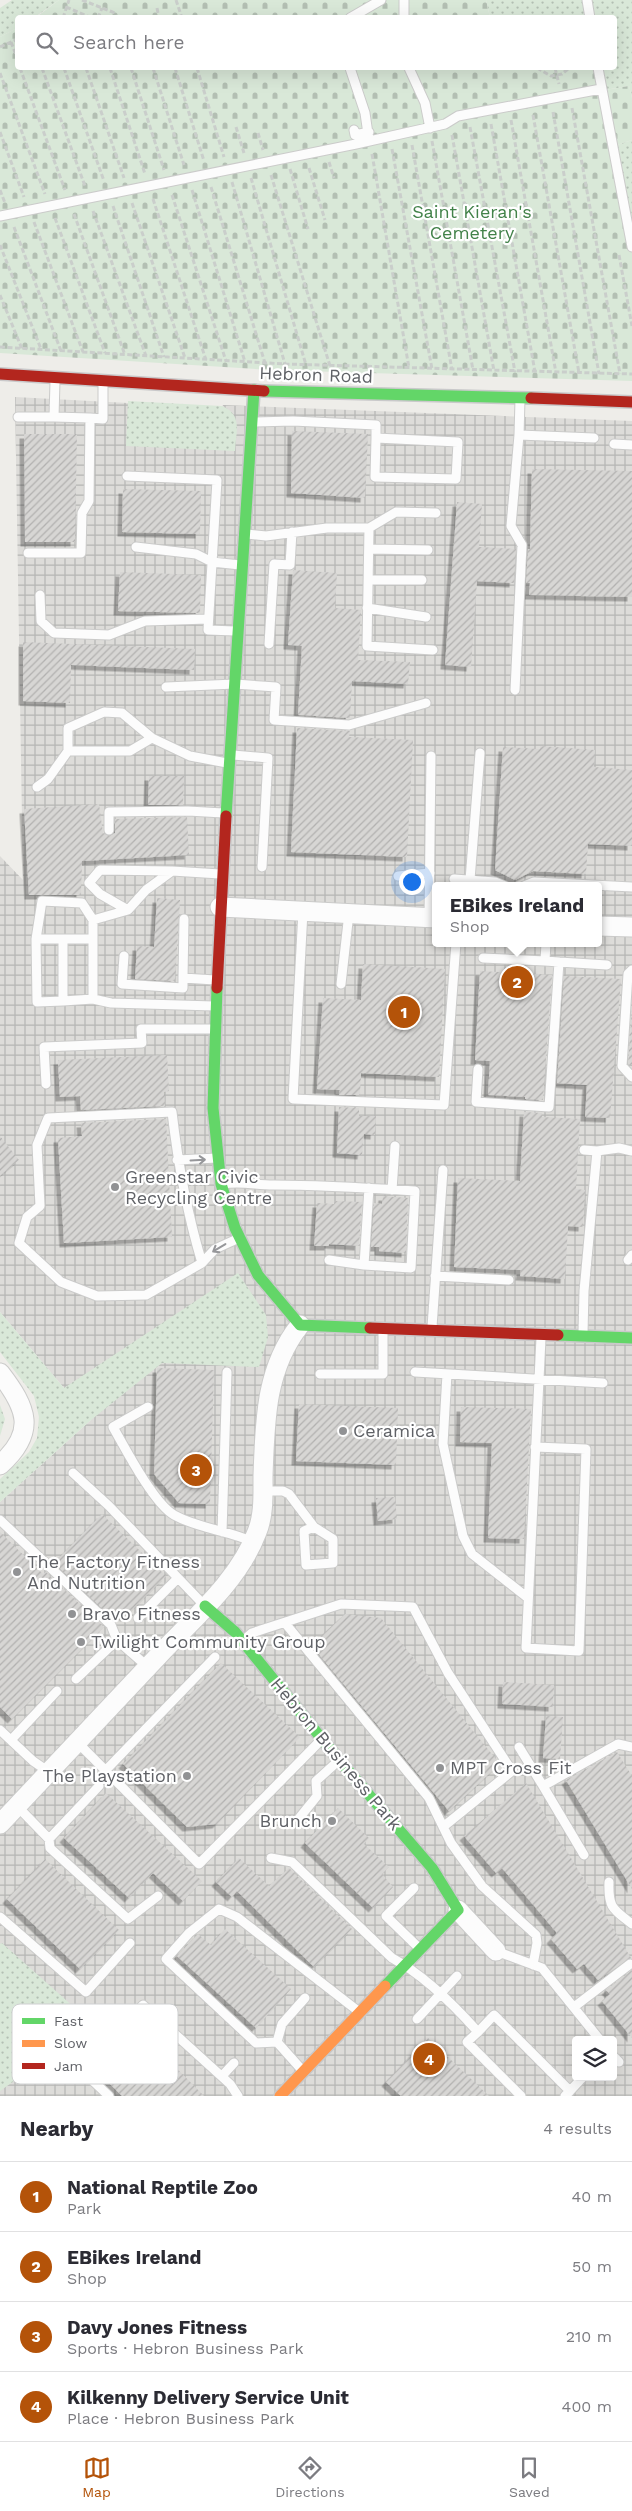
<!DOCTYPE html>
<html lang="en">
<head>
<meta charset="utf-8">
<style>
	body { margin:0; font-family:"Work Sans",sans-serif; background:#f7f7f7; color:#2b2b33 }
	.controls { position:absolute; right:15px; bottom:15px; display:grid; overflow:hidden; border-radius:5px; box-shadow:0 5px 20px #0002 }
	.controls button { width:45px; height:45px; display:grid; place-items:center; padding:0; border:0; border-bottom:1px solid #e1e1e2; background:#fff; color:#2b2b33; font:25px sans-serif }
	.you { position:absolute; left:411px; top:881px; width:18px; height:18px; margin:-12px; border:4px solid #fff; border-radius:50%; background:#1a73e8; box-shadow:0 0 0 8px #1a73e833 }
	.badge { display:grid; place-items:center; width:32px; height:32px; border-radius:50%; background:#b45309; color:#fff; font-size:16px; font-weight:700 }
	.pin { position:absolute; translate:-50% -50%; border:2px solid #fff; box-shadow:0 1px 5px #0006 }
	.popup { position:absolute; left:432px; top:882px; width:170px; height:65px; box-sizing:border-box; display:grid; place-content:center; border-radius:5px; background:#fff; filter:drop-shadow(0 1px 4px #0005); font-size:16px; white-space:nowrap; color:#7c7c81 }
	.popup b { font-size:19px; color:#2b2b33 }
	.popup::after { content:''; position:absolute; left:50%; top:100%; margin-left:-10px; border:10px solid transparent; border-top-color:#fff }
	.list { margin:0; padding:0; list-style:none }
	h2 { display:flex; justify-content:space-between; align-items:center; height:65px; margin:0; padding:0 20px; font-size:21px }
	h2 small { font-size:16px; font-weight:400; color:#7c7c81 }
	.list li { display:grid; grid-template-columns:32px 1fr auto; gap:15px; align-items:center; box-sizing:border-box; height:70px; padding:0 20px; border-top:1px solid #e1e1e2 }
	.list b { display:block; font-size:19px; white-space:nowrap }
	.list p { margin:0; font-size:16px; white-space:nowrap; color:#7c7c81 }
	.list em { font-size:16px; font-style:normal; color:#7c7c81 }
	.icon { flex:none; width:28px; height:28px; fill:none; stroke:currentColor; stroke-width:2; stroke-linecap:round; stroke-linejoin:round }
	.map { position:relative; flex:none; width:632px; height:2096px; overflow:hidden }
	.search { position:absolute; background:#fff; box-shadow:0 5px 20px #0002; left:15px; right:15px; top:15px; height:55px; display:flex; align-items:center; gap:12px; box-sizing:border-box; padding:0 18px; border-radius:5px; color:#7c7c81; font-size:19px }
	.sheet { height:345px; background:#fff }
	nav { display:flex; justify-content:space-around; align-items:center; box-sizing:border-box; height:70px; border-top:1px solid #e1e1e2; background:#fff; font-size:14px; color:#7c7c81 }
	nav a { display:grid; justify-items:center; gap:2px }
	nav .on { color:#b45309 }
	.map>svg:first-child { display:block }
	.industrial { fill:url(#industrial-grid); fill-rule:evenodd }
	.grass { fill:url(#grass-dots) }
	.cemetery { fill:url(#cemetery-stones) }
	.building { fill:url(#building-hatch); filter:url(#shadow) }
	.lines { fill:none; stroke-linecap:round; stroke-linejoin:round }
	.lane-casing { stroke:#cbcbca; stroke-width:11 }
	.street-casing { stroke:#cbcbca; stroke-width:21 }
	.fast-casing { stroke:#c9c9ca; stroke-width:14 }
	.slow-casing { stroke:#c9c9ca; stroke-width:14 }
	.jam-casing { stroke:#c9c9ca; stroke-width:14 }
	.path { stroke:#cacecb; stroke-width:3; stroke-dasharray:5 2.5; stroke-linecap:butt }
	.lane { stroke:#fcfcfc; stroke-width:9 }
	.street { stroke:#fcfcfc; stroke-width:19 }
	.fast { stroke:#63d668; stroke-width:11 }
	.slow { stroke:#ff974d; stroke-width:11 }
	.jam { stroke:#b3261e; stroke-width:11 }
	.oneway { stroke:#96979a }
	.poi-dot { fill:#919294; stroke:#fff; stroke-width:2 }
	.labels { text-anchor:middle; stroke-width:4.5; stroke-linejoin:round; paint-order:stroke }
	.park-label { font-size:18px; fill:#428249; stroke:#fff }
	.street-label { font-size:18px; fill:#5f6166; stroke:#fff }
	.poi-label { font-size:18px; fill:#5f6166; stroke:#fff; text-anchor:start }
	.key { fill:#fff; stroke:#cfd0d1; stroke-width:1 }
	.key-label { font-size:14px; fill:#5f6166 }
</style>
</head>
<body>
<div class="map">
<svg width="632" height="2096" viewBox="0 0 632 2096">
	<defs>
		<pattern id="industrial-grid" width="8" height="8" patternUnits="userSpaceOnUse" patternTransform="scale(1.25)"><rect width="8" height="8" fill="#dddcd9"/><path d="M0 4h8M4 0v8" fill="none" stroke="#b6b6b4"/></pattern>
		<pattern id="grass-dots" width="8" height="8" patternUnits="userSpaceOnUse" patternTransform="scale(1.25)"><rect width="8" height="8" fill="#d9e8d8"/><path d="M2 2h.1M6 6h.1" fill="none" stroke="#b3bfb3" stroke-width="1.8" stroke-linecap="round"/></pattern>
		<pattern id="cemetery-stones" width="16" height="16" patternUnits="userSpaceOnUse" patternTransform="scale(1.25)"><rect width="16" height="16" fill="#d9e8d8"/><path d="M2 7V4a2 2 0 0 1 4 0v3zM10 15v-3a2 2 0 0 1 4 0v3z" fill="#b3bfb3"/></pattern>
		<pattern id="building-hatch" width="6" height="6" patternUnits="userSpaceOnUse" patternTransform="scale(1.25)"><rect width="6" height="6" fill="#d7d6d4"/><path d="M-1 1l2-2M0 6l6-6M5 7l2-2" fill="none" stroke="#b2b1b0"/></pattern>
		<filter id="shadow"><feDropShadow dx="-4.5" dy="4.5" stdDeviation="0" flood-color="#0004"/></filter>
	</defs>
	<rect width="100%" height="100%" fill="#eeede9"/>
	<path class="industrial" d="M15 397 222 408 223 405 632 421V2096H0V1502L91 1420 0 1312V856L23 880ZM436 886H598V943H436ZM576 2040H613V2077H576Z"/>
	<path class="grass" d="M12 0H59L35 17 18 18 17 28 0 37V8Z
		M486 0H632V98L629 86 605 90 573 68H614V18L490 17Z
		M632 140V220L617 145Z
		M128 401 222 406C243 415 236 431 235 451L126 446Z
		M238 1273 266 1315 268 1337 259 1367 162 1363 91 1420 0 1502V1479L29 1452 37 1438 39 1417 34 1396 0 1352V1312L64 1388Z
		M0 1405 5 1419 0 1436Z
		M2 1943 85 2017 48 2057 0 2091V1944Z"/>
	<path class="cemetery" d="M59 0H486L490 17 35 18Z
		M17 28 18 68H594L605 90 629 86 632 98V140L617 145 632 220V381L271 370 0 353V37Z"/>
	<path class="building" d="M292 431 368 434 365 498 291 493Z
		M24 434H77L75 542H25Z
		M532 469 632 471V597L529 595 530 583H526L528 549H530Z
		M123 489 201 491 200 534 122 532Z
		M457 502 482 504 479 547 516 549 514 583 477 581 471 667 445 665Z
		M293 570 337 573 335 608 361 610 358 660 410 662 408 684 352 681 350 718 298 715 302 646 288 645Z
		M120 572 201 575 200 613 118 611Z
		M23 642 195 649 194 670 71 665 70 703 23 701Z
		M297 728 350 731 349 737 413 740 407 857 291 852Z
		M540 746 595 750 594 767 632 770V846L588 844 586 874 533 871 515 880 495 870 503 747 540 749Z
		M149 776H184L183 805H148Z
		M99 804 103 833 109 836 115 833V819L187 817 189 855 82 861 81 895H29L24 809Z
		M157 898 180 900 175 981 135 979 137 946 154 947Z
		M363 964 445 969 439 1077 361 1073 360 1095H339L340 1090 317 1089 323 998 361 1000Z
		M480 971 552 975 543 1100 525 1099V1097L488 1095 490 1061 475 1060Z
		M564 976 621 979 610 1118 585 1117 587 1085 557 1083Z
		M632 1009V1065L628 1064Z
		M167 1055 169 1091 164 1092 165 1106 81 1110 80 1096 60 1097 58 1060Z
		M339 1107 359 1108V1116H376L375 1135 364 1134 362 1155 337 1153Z
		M524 1112 542 1113V1117L580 1119 576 1189 585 1190 583 1227 568 1226 565 1279 520 1276 521 1270 454 1267 458 1178 520 1181Z
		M166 1119 172 1237 64 1243 58 1138 82 1136 81 1123Z
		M0 1136 19 1160 0 1176Z
		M383 1196 408 1198 406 1253 379 1251V1247H371L374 1203 382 1204Z
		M335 1201 362 1202 359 1246 329 1244V1246H314L317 1203 334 1204Z
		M157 1368 214 1370 210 1504 179 1503 154 1474Z
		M299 1404 398 1408 396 1465 296 1461Z
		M461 1407 531 1409 524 1539 488 1538 492 1443 460 1442Z
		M395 1497 397 1519 378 1521 376 1498Z
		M102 1514 166 1576 125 1617 119 1611 112 1618 54 1563Z
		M0 1532 43 1574 46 1572 104 1627 12 1719 0 1707Z
		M345 1614 381 1618 500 1764 449 1811 311 1645Z
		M221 1663 300 1737 217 1824 187 1827 123 1764Z
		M503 1682 554 1685 553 1707 502 1704Z
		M546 1716 563 1717 560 1759 543 1758Z
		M617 1752 632 1776V1889L566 1780Z
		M526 1783 631 1958 598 1980 584 1964 577 1969 551 1939 557 1933 502 1868 496 1873 464 1836Z
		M106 1793 202 1881 183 1901 153 1873 129 1898 64 1838Z
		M338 1808 369 1838 364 1844 389 1867 382 1874 393 1887 373 1908 305 1843Z
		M239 1858 269 1886 289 1868 352 1929 314 1967 237 1891 232 1897 216 1882Z
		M45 1859 119 1930 80 1969 7 1899Z
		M225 1929 291 1989 256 2028 177 1956 198 1934 211 1945Z
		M632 1970V2038L602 2001 610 1994 606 1990Z
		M142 2033 204 2096H122L101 2075Z
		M428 2038 489 2096H401L386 2082Z"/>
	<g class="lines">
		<defs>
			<path id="lane" d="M404 0V18
				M587 0 590 18
				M350 18 381 0
				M350 68 365 113 369 141
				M409 68 425 103 430 128
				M598 68 632 247
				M354 130 355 135 369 132
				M0 216 356 144 445 124 458 116 601 89
				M55 381 54 417 90 418
				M520 400 519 435 594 438
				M18 417H54
				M255 422 293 421 376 425V438L458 442 456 479 375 477 376 438
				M614 444 632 445
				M127 476 217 480 208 630 235 631
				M369 528 396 512 436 513
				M247 534 266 536 327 528H369L367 646 433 650
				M136 547 196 554 212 562 240 565
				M369 549 428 550
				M28 553H81L82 513 89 501 90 418 103 419V384
				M368 580H422
				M40 595 41 621 54 633 109 635 145 621 208 619
				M367 608 426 617
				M269 644 274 564 290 565 292 532
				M166 687 235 684 276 687 274 720 349 725 426 703
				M515 690 522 545 511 526 519 435
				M152 738 122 713 104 712 68 728V751H130L152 738 190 756 227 763
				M233 755 268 758 262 867
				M37 787 48 779 68 751
				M109 830V812L188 811 223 813
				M398 876 430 873
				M454 879 495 882 505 886
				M470 880 480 753
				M524 886 534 882 632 887
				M128 910 100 894 89 883 100 870 172 871
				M303 911 293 1099 444 1105 456 943
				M429 917 431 756
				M36 939 42 901 82 903 93 920
				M93 939H63V1001L93 999
				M124 956 122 984 183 988V978L215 980
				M483 958 545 961
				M559 962 607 965
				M632 970 628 974 622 1066 632 1077
				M183 978 184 919
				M341 984 349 913
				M63 1001 37 1002 36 939H63
				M214 1006 111 1003 93 999V920L128 910 146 890 172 871 220 874
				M478 1069 476 1102 549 1107 559 962 545 961 546 943
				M46 1084 44 1047 142 1043 141 1029H213
				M172 1112C178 1164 187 1213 202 1263L146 1295 97 1296 61 1282 19 1243 27 1217 40 1206 37 1145 48 1118Z
				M597 1151 619 1148 632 1151
				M177 1160 217 1158
				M223 1184C240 1181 256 1185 273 1185 321 1185 368 1188 415 1191L411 1268 364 1265 369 1188
				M392 1190 395 1146
				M329 1260 364 1265
				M628 1260 632 1255
				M202 1263 215 1249 237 1239
				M435 1276 509 1280
				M432 1327 443 1170
				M583 1333 584 1291 597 1151 584 1150
				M415 1372 603 1383
				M320 1374H383V1331
				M447 1374 443 1444 463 1536 472 1554 528 1598
				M148 1407 113 1427C125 1448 154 1504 174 1515 199 1529 228 1530 253 1542
				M535 1447 586 1449 579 1651 526 1648 541 1338
				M73 1473 109 1506 203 1604
				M263 1491H283L289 1494 314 1527 333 1539V1563L306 1565 304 1531 314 1527
				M0 1520 111 1625 117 1640 148 1667
				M222 1532 227 1372
				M138 1618 178 1578
				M285 1623 429 1798 451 1843 482 1886 536 1935 537 1943 533 1965
				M244 1640 252 1633 341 1604 413 1607 448 1673 512 1771 443 1827
				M76 1679 117 1640
				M0 1730 33 1761 49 1772
				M11 1740 57 1691
				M77 1742 199 1864 321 1740
				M519 1747 543 1786
				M106 1770 215 1657
				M17 1806 49 1839 50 1848 128 1919 158 1896
				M300 1817 317 1796 316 1781 337 1762
				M49 1839 99 1786
				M584 1855 543 1786 618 1744 632 1747
				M271 1858 292 1862 392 1958C424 1975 454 2005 478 2032L494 2015 570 2091 565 2096
				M609 1882C608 1908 613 1909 632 1924
				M414 1888 386 1916 419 1948
				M0 1917 86 1992 130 1943
				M496 1951 542 1968 600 2040
				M574 2007 630 1964
				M417 2019 457 1976
				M478 2032 467 2042 521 2096
				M277 2042 282 2024 305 1998
				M613 2056 619 2062
				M302 2070 277 2042 256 2043 166 1959 189 1933 219 1909 237 1917 358 2011
				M222 2076 234 2063
				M570 2091 582 2078
				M109 2096 91 2079 94 2056 143 2005 230 2084 238 2096"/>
			<path id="street" d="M220 907 436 918
				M598 926 632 927
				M0 1373C27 1408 37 1432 0 1465
				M0 1824C53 1767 107 1710 161 1653 195 1617 239 1580 257 1532 264 1515 263 1495 263 1476 265 1422 265 1369 300 1325
				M458 1910 496 1951"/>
			<path id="fast" d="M264 391 531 398
				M226 816 254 390
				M217 988 213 1108 221 1184 235 1228 258 1275 300 1325 370 1328
				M558 1335 632 1338
				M205 1606 235 1632 339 1760 432 1868 458 1910 385 1986"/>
			<path id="slow" d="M280 2096 385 1986"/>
			<path id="jam" d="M0 374 264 391
				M531 398 632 402
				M217 988 226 816
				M370 1328 558 1335"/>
		</defs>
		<use href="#lane" class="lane-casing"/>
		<use href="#street" class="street-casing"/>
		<use href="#fast" class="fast-casing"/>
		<use href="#slow" class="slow-casing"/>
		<use href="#jam" class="jam-casing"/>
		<path class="path" d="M82 0 115 13 116 18
			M176 0 182 18
			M66 7 92 18
			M157 8 159 18
			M63 18 69 0
			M98 18 102 8
			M11 42 18 60
			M0 47 18 39
			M20 68 65 190
			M42 68 85 186
			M64 68 104 181
			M86 68 124 178
			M110 68 145 174
			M131 68 164 170
			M153 68 184 165
			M175 68 204 161
			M197 68 224 157
			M537 68 551 76 562 74 569 68
			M555 68 559 84
			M0 73 45 194
			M572 108 620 374
			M553 112 599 374
			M533 115 579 373
			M511 120 556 373
			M491 124 535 372
			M236 127 244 153
			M470 127 515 372
			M0 132 24 197
			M258 133 263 150
			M452 135 494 371
			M432 141 473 370
			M412 145 452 370
			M392 149 432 369
			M372 154 409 368
			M329 162 334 178
			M309 168 325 220
			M290 169 308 229
			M271 175 330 366
			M251 178 306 365
			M232 182 285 364
			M211 187 265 363
			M0 190 5 203
			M192 190 245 362
			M172 195 226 361
			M153 199 206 360
			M132 203 185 358
			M113 206 164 357
			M93 211 146 356
			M74 214 125 355
			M55 218 105 353
			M34 222 83 352
			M14 227 61 351
			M0 245 41 349
			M619 255 632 326
			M0 295 22 349
			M0 347 285 364 632 374"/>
		<use href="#lane" class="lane"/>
		<use href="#street" class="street"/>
		<use href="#fast" class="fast"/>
		<use href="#slow" class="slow"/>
		<use href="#jam" class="jam"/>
	</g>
	<defs><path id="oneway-shaft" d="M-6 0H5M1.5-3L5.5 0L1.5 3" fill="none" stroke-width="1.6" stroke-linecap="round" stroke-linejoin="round" transform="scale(1.25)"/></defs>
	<g class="oneway">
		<use href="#oneway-shaft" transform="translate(198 1160) rotate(-3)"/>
		<use href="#oneway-shaft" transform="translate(219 1248) rotate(149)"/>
	</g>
	<g class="poi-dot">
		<circle cx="115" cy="1187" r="5"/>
		<circle cx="343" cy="1431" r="5"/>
		<circle cx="17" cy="1572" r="5"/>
		<circle cx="72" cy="1614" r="5"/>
		<circle cx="81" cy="1642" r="5"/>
		<circle cx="440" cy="1768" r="5"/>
		<circle cx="187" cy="1776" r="5"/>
		<circle cx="332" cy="1821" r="5"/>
	</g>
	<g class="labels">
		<g class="park-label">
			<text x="472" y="218">Saint Kieran's<tspan x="472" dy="21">Cemetery</tspan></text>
		</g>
		<g class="street-label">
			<text transform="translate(316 375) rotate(2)" y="6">Hebron Road</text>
			<text transform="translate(336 1754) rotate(50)" y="6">Hebron Business Park</text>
		</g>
		<g class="poi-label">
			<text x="125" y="1183">Greenstar Civic<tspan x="125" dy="21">Recycling Centre</tspan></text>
			<text x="353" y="1437">Ceramica</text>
			<text x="27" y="1568">The Factory Fitness<tspan x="27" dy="21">And Nutrition</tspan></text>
			<text x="82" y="1620">Bravo Fitness</text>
			<text x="91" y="1648">Twilight Community Group</text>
			<text x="450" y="1774">MPT Cross Fit</text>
			<text x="177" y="1782" text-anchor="end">The Playstation</text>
			<text x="322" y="1827" text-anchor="end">Brunch</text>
		</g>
	</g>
	<rect x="12" y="2004" width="166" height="80" rx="8" class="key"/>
	<rect x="22" y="2018" width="23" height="6" fill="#63d668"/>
	<rect x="22" y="2040" width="23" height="7" fill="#ff974d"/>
	<rect x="22" y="2063" width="23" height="6" fill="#b3261e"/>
	<g class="key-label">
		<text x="54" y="2026">Fast</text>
		<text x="54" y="2048">Slow</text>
		<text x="54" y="2071">Jam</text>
	</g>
</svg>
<div class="controls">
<button><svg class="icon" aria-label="layers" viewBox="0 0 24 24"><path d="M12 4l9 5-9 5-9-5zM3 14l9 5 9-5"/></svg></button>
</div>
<div class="you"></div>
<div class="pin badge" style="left:404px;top:1012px">1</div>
<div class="pin badge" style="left:517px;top:982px">2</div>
<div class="popup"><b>EBikes Ireland</b>Shop</div>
<div class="pin badge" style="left:196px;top:1470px">3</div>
<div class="pin badge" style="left:429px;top:2059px">4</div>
<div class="search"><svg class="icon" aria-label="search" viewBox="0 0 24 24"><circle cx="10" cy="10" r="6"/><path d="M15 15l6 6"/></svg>Search here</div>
</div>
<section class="sheet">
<h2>Nearby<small>4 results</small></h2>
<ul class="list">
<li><span class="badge">1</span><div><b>National Reptile Zoo</b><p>Park</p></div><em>40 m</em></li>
<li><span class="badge">2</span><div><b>EBikes Ireland</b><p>Shop</p></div><em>50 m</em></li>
<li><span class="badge">3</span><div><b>Davy Jones Fitness</b><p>Sports · Hebron Business Park</p></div><em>210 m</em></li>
<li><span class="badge">4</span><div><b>Kilkenny Delivery Service Unit</b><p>Place · Hebron Business Park</p></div><em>400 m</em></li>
</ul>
</section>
<nav>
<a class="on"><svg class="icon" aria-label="map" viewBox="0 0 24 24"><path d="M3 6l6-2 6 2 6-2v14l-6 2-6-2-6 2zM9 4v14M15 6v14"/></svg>Map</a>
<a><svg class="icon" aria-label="directions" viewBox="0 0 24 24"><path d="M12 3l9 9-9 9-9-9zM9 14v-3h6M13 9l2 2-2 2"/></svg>Directions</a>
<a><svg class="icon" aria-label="saved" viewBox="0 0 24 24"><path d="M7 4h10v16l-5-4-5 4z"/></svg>Saved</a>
</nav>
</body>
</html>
